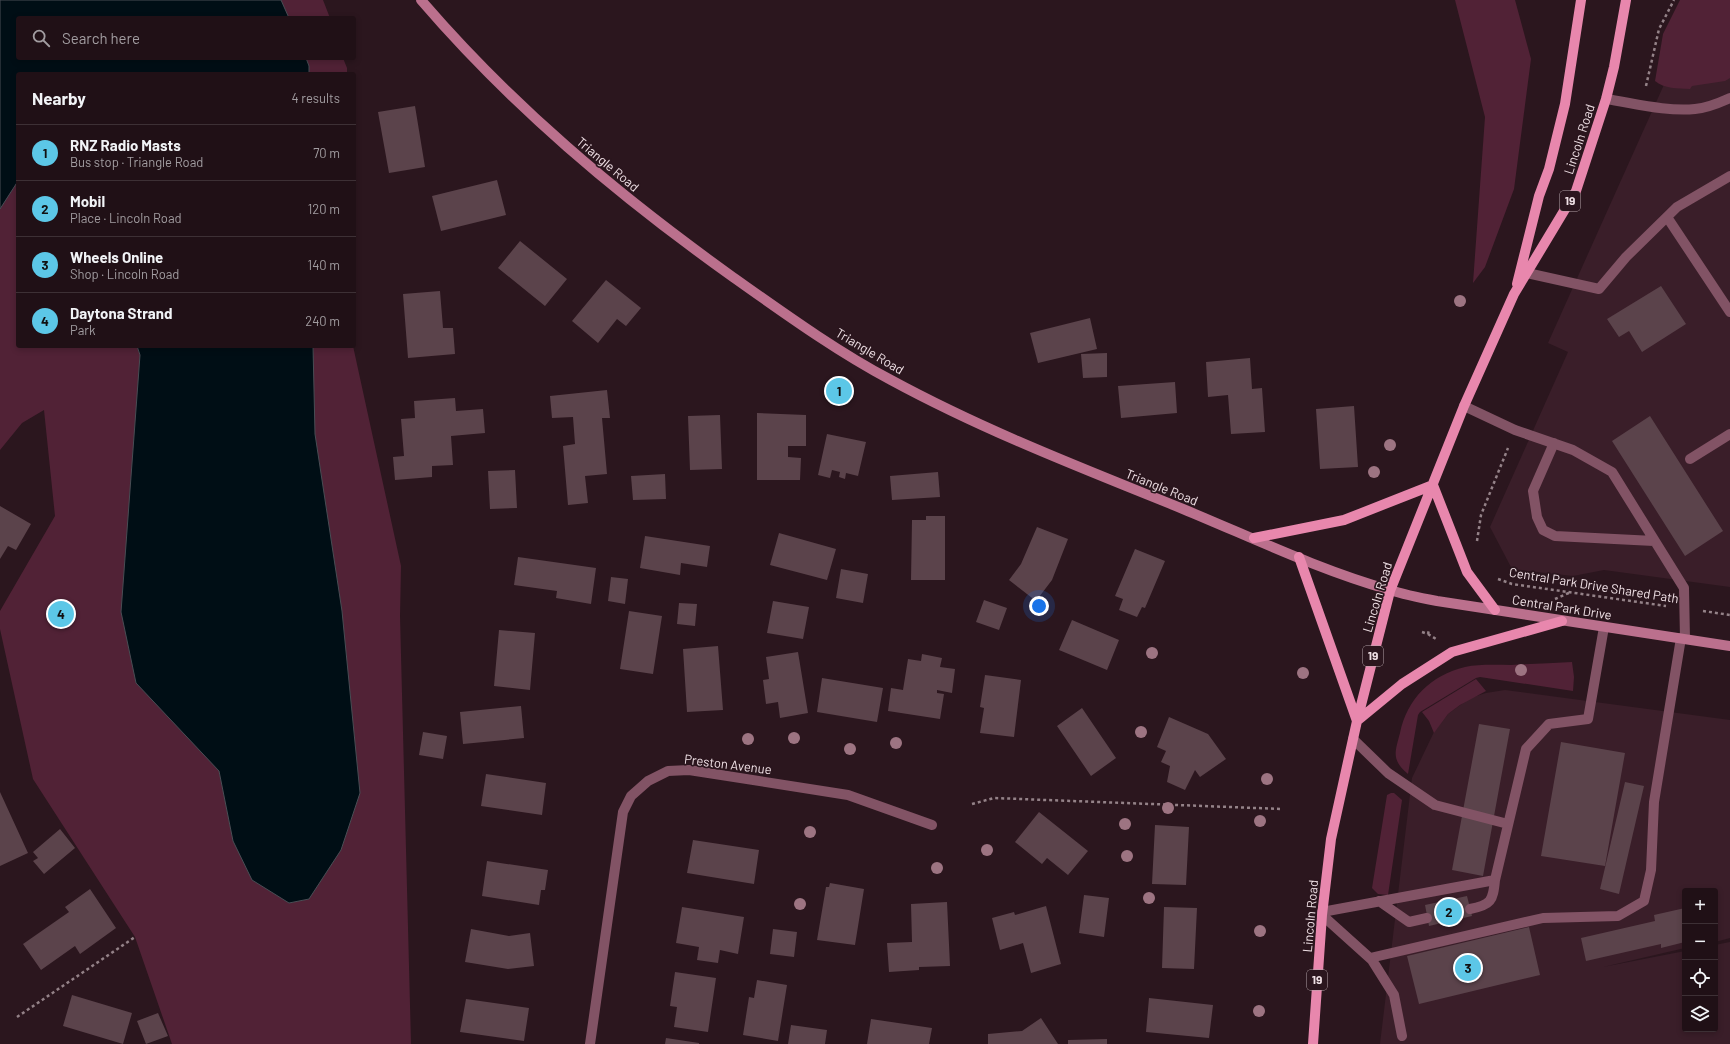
<!DOCTYPE html>
<html lang="en">
<head>
<meta charset="utf-8">
<style>
	body { margin:0; font-family:Barlow,sans-serif; background:#2d1e23; color:#f1f3f6 }
	.controls { position:absolute; right:12px; bottom:12px; display:grid; overflow:hidden; border-radius:4px; box-shadow:0 2px 6px #0003 }
	.controls button { width:36px; height:36px; display:grid; place-items:center; padding:0; border:0; border-bottom:1px solid #3d3035; background:#201016; color:#f1f3f6; font:20px sans-serif }
	.you { position:absolute; left:1039px; top:606px; width:14px; height:14px; margin:-10px; border:3px solid #fff; border-radius:50%; background:#1a73e8; box-shadow:0 0 0 6px #1a73e833 }
	.badge { display:grid; place-items:center; width:26px; height:26px; border-radius:50%; background:#5cc7e7; color:#111; font-size:13px; font-weight:700 }
	.pin { position:absolute; translate:-50% -50%; border:2px solid #fff; box-shadow:0 1px 4px #0006 }
	.list { margin:0; padding:0; list-style:none }
	h2 { display:flex; justify-content:space-between; align-items:center; height:52px; margin:0; padding:0 16px; font-size:17px }
	h2 small { font-size:13px; font-weight:400; color:#a29da1 }
	.list li { display:grid; grid-template-columns:26px 1fr auto; gap:12px; align-items:center; box-sizing:border-box; height:56px; padding:0 16px; border-top:1px solid #3d3035 }
	.list b { display:block; font-size:15px; white-space:nowrap }
	.list p { margin:0; font-size:13px; white-space:nowrap; color:#a29da1 }
	.list em { font-size:13px; font-style:normal; color:#a29da1 }
	.icon { flex:none; width:22px; height:22px; fill:none; stroke:currentColor; stroke-width:2; stroke-linecap:round; stroke-linejoin:round }
	.map { position:relative; flex:none; width:1730px; height:1044px; overflow:hidden }
	.search { position:absolute; background:#201016; box-shadow:0 2px 6px #0003; left:16px; top:16px; width:340px; height:44px; display:flex; align-items:center; gap:10px; box-sizing:border-box; padding:0 14px; border-radius:4px; color:#a29da1; font-size:15px }
	.panel { position:absolute; background:#201016; box-shadow:0 2px 6px #0003; left:16px; top:72px; width:340px; height:276px; border-radius:4px }
	.map>svg:first-child { display:block }
	.built { fill:#3a1e29 }
	.green { fill:#512236 }
	.water { fill:#000e15; stroke:#484d54 }
	.building { fill:#5b434b }
	.lines { fill:none; stroke-linecap:round; stroke-linejoin:round }
	.path { stroke:#948288; stroke-width:2.5; stroke-dasharray:3 3; stroke-linecap:butt }
	.service { stroke:#825365; stroke-width:10 }
	.minor { stroke:#825365; stroke-width:10 }
	.secondary { stroke:#bb708d; stroke-width:10 }
	.primary { stroke:#e887ad; stroke-width:10 }
	.tree { fill:#9d7482 }
	.labels { text-anchor:middle; stroke-width:3.5; stroke-linejoin:round; paint-order:stroke }
	.shield { fill:#2b161e; stroke:#b5a4aa; stroke-width:1 }
	.shield-label { font-size:12px; font-weight:bold; fill:#f0e1e6 }
	.street-label { font-size:13px; fill:#f0e1e6; stroke:#2b161e }
</style>
</head>
<body>
<div class="map">
<svg width="1730" height="1044" viewBox="0 0 1730 1044">
	<rect width="100%" height="100%" fill="#2b161e"/>
	<path class="built" d="M1702 0H1730V587L1604 570 1573 576 1512 569 1490 527 1568 352 1548 343Z
		M1505 690 1730 720V938L1715 942V891H1685V948L1603 967 1685 951V1029H1715V945L1730 942V1044H1380L1412 778 1434 732 1448 714 1470 698 1486 693Z"/>
	<path class="green" d="M0 0H323L330 18H18V58H343L347 68V74H18V346H353L401 566 400 616 411 1044H172L135 937 33 779 0 629V611L55 516 44 410 22 423 0 450Z
		M1455 0H1515L1531 59 1514 189 1485 267 1473 283 1485 117Z
		M1680 0H1730V78L1725 81 1692 86 1690 89C1678 88 1664 89 1655 81L1663 34Z
		M1572 662 1574 677 1573 691 1480 677 1476 678 1420 712 1418 715 1408 774C1391 760 1395 752 1400 733 1407 699 1431 675 1465 667 1479 664 1496 665 1511 665 1531 664 1552 663 1572 662Z
		M1476 679 1486 691 1460 705 1448 714 1434 733 1429 721 1422 712Z
		M1391 793H1394L1402 800 1388 895 1378 894 1372 888 1387 795Z"/>
	<path class="water" d="M0 0H281L289 18H18V58H306L309 66V74H18V181L0 209Z
		M137 346H313L315 434 342 611 360 793 341 850 309 899 289 903 252 880 233 841 219 771 136 683 121 612 140 355Z"/>
	<path class="building" d="M415 106 425 167 389 173 378 112Z
		M497 180 506 215 441 231 432 196Z
		M520 241 567 279 545 306 498 268Z
		M606 280 641 308 626 326 617 319 598 343 572 321Z
		M1661 286 1686 324 1642 352 1629 331 1619 337 1607 319Z
		M440 291 443 328H453L455 354 408 358 403 294Z
		M1090 318 1097 349 1038 363 1030 333Z
		M1107 353V377L1083 378 1081 354Z
		M1250 358 1252 389 1262 388 1265 432 1231 434 1228 395 1208 397 1206 362Z
		M1175 382 1177 413 1121 418 1118 386Z
		M607 390 610 418H602L607 474 585 476 588 503 568 505 563 446 575 444 573 417 552 418 550 396Z
		M455 398 456 411 483 409 485 433 451 436 453 465 432 466V477L395 480 393 457 404 456 401 419 415 418 414 401Z
		M1354 406 1358 467 1320 469 1316 409Z
		M757 413 806 415V446H788V457L801 458 800 480H757Z
		M720 415 722 469 690 470 688 416Z
		M1650 416 1723 531 1685 556 1612 441Z
		M827 434 866 442 858 476 846 473 845 479 839 477 840 472 832 470 830 478 818 475Z
		M515 470 517 508 490 509 488 471Z
		M938 472 940 497 892 500 890 476Z
		M665 474 666 499 633 500 631 476Z
		M0 506 31 524 16 550 8 546 0 559Z
		M926 516H945V580H911L912 520H926Z
		M1037 527 1068 539 1052 580 1036 601 1009 580 1021 564Z
		M779 533 836 549 827 580 770 565Z
		M645 536 710 546 707 567 681 563 680 575 640 568Z
		M1135 549 1165 561 1145 608 1142 607 1137 617 1119 610 1123 599 1115 596Z
		M518 557 596 568 591 604 556 598 557 591 514 585Z
		M841 569 868 574 863 603 836 598Z
		M611 577 628 579 625 604 608 601Z
		M984 600 1007 608 999 630 976 622Z
		M773 601 809 607 803 639 767 633Z
		M679 603 697 604 695 626 677 624Z
		M629 611 662 616 653 674 620 669Z
		M1072 620 1119 640 1107 670 1059 650Z
		M499 630 535 633 530 690 494 686Z
		M718 646 723 710 687 712 683 649Z
		M798 652 808 713 780 718 778 702 766 704 763 680 769 679 766 657Z
		M922 654 942 658 940 667 955 669 952 693 937 690V693L944 694 940 719 888 711 891 688 903 690 908 659 921 661Z
		M985 675 1021 680 1014 737 980 733 984 708 980 707Z
		M822 678 883 688 877 722 817 712Z
		M521 706 524 738 463 744 460 712Z
		M1082 708 1116 758 1091 776 1057 726Z
		M1169 717 1208 734 1226 759 1200 777 1195 770 1185 790 1167 782 1170 766 1161 762 1166 751 1157 747Z
		M1479 724 1510 729 1483 876 1452 870Z
		M423 732 447 736 443 759 419 755Z
		M1561 742 1625 753 1605 866 1541 856Z
		M486 774 546 783 542 815 481 806Z
		M1625 782 1644 786 1619 894 1600 889Z
		M0 792 28 853 0 866Z
		M1039 812 1088 851 1068 875 1047 858 1042 864 1015 842Z
		M1155 825 1189 827 1186 885 1152 884Z
		M60 829 75 848 44 874 33 861 38 858 33 852Z
		M693 840 759 850 754 884 687 873Z
		M487 861 548 870 545 890H541L539 905 482 896Z
		M830 883 864 889 855 945 817 940 826 887H829Z
		M90 889 116 928 80 954 75 946 41 970 23 944 69 912 65 907Z
		M1084 895 1109 898 1104 937 1079 933Z
		M1467 896 1472 916 1429 926 1425 905Z
		M947 902 950 966 919 967V970L889 972 887 943 912 942 911 904Z
		M1046 906 1061 964 1031 973 1023 943 1000 950 992 918 1014 912 1015 915Z
		M682 907 744 917 738 954 720 950 718 963 697 960 699 947 676 943Z
		M1164 907 1197 908 1194 969 1162 968Z
		M1685 908V942L1661 948V944L1586 961 1581 938 1655 921 1654 915Z
		M1529 927 1540 975 1419 1004 1407 956Z
		M471 929 509 936 530 933 534 966 508 969 465 962Z
		M773 929 797 932 794 957 770 954Z
		M675 972 716 978 708 1032 674 1027 677 1007 670 1006Z
		M757 980 787 985 778 1041 743 1035 749 997 754 998Z
		M72 995 132 1013 123 1044 63 1026Z
		M1149 998 1213 1005 1209 1038 1146 1032Z
		M466 999 529 1008 524 1041 460 1032Z
		M158 1013 168 1036 146 1044 137 1021Z
		M1041 1018 1058 1044H988V1034L1022 1031Z
		M871 1019 932 1028 929 1044H867Z
		M791 1025 827 1030 825 1044H788Z
		M666 1038 699 1043V1044H665Z
		M1107 1039V1044H1068V1040Z"/>
	<g class="lines">
		<path class="path" d="M1646 86 1659 29 1674 0
			M1477 541 1481 515 1508 448
			M1498 579 1512 584 1666 606
			M1555 599 1571 592
			M1703 611 1730 615
			M1422 632 1428 634 1429 630
			M1428 634 1436 639
			M972 804 994 798 1282 809
			M17 1017 135 937"/>
		<path class="service" d="M1606 99C1633 103 1667 112 1695 109 1707 108 1719 103 1730 98
			M1667 217 1730 312
			M1527 273 1599 289 1626 257 1677 207 1730 176
			M1464 406 1515 430 1573 450 1612 472 1684 588 1685 639
			M1554 443 1533 491 1537 517 1543 530 1555 536 1654 541
			M1690 459 1730 434
			M1353 739 1388 773 1435 805 1508 824
			M1379 901 1409 922 1427 918
			M1470 909C1491 905 1493 901 1495 880
			M1322 912 1495 880 1526 749 1549 724 1588 719 1604 627
			M1322 915 1372 960 1394 995 1402 1036
			M1370 958 1543 918 1618 916 1644 901 1651 870 1654 802 1681 638"/>
		<path class="minor" d="M590 1044 623 812 631 796 648 781 668 771 689 770 848 795 932 825"/>
		<path class="secondary" d="M421 0C512 106 617 194 730 275 781 311 836 351 891 380 985 431 1084 469 1183 509 1251 537 1319 570 1390 590 1405 595 1421 598 1437 601L1730 646"/>
		<path class="primary" d="M1517 284 1539 196 1549 169 1565 104 1581 0
			M1433 485 1467 572 1495 610
			M1254 538 1344 520 1433 485
			M1299 557 1357 721
			M1357 721 1402 684 1452 652 1562 621
			M1313 1044 1322 915 1331 839 1357 721 1390 591 1464 406 1514 294 1576 191 1606 99 1614 67 1626 0"/>
	</g>
	<g class="tree">
		<circle cx="1460" cy="301" r="6"/>
		<circle cx="1390" cy="445" r="6"/>
		<circle cx="1374" cy="472" r="6"/>
		<circle cx="1152" cy="653" r="6"/>
		<circle cx="1521" cy="670" r="6"/>
		<circle cx="1303" cy="673" r="6"/>
		<circle cx="1141" cy="732" r="6"/>
		<circle cx="794" cy="738" r="6"/>
		<circle cx="748" cy="739" r="6"/>
		<circle cx="896" cy="743" r="6"/>
		<circle cx="850" cy="749" r="6"/>
		<circle cx="1267" cy="779" r="6"/>
		<circle cx="1168" cy="808" r="6"/>
		<circle cx="1260" cy="821" r="6"/>
		<circle cx="1125" cy="824" r="6"/>
		<circle cx="810" cy="832" r="6"/>
		<circle cx="987" cy="850" r="6"/>
		<circle cx="1127" cy="856" r="6"/>
		<circle cx="937" cy="868" r="6"/>
		<circle cx="1149" cy="898" r="6"/>
		<circle cx="800" cy="904" r="6"/>
		<circle cx="1260" cy="931" r="6"/>
		<circle cx="1259" cy="1011" r="6"/>
	</g>
	<g class="labels">
		<g class="shield">
			<rect x="1560" y="191" width="20" height="20" rx="3"/>
			<rect x="1363" y="646" width="20" height="20" rx="3"/>
			<rect x="1307" y="970" width="20" height="20" rx="3"/>
		</g>
		<g class="shield-label">
			<text x="1570" y="205">19</text>
			<text x="1373" y="660">19</text>
			<text x="1317" y="984">19</text>
		</g>
		<g class="street-label">
			<text transform="translate(1579 139) rotate(-72)" y="5">Lincoln Road</text>
			<text transform="translate(608 164) rotate(40)" y="5">Triangle Road</text>
			<text transform="translate(870 351) rotate(31)" y="5">Triangle Road</text>
			<text transform="translate(1162 487) rotate(22)" y="5">Triangle Road</text>
			<text transform="translate(1594 585) rotate(9)" y="5">Central Park Drive Shared Path</text>
			<text transform="translate(1377 597) rotate(-73)" y="5">Lincoln Road</text>
			<text transform="translate(1562 607) rotate(9)" y="5">Central Park Drive</text>
			<text transform="translate(728 764) rotate(7)" y="5">Preston Avenue</text>
			<text transform="translate(1310 916) rotate(-85)" y="5">Lincoln Road</text>
		</g>
	</g>
</svg>
<div class="controls">
<button>+</button>
<button>−</button>
<button><svg class="icon" aria-label="locate" viewBox="0 0 24 24"><circle cx="12" cy="12" r="6"/><path d="M12 2v4M12 18v4M2 12h4M18 12h4"/></svg></button>
<button><svg class="icon" aria-label="layers" viewBox="0 0 24 24"><path d="M12 4l9 5-9 5-9-5zM3 14l9 5 9-5"/></svg></button>
</div>
<div class="you"></div>
<div class="pin badge" style="left:839px;top:391px">1</div>
<div class="pin badge" style="left:1449px;top:912px">2</div>
<div class="pin badge" style="left:1468px;top:968px">3</div>
<div class="pin badge" style="left:61px;top:614px">4</div>
<div class="search"><svg class="icon" aria-label="search" viewBox="0 0 24 24"><circle cx="10" cy="10" r="6"/><path d="M15 15l6 6"/></svg>Search here</div>
<section class="panel">
<h2>Nearby<small>4 results</small></h2>
<ul class="list">
<li><span class="badge">1</span><div><b>RNZ Radio Masts</b><p>Bus stop · Triangle Road</p></div><em>70 m</em></li>
<li><span class="badge">2</span><div><b>Mobil</b><p>Place · Lincoln Road</p></div><em>120 m</em></li>
<li><span class="badge">3</span><div><b>Wheels Online</b><p>Shop · Lincoln Road</p></div><em>140 m</em></li>
<li><span class="badge">4</span><div><b>Daytona Strand</b><p>Park</p></div><em>240 m</em></li>
</ul>
</section>
</div>
</body>
</html>
